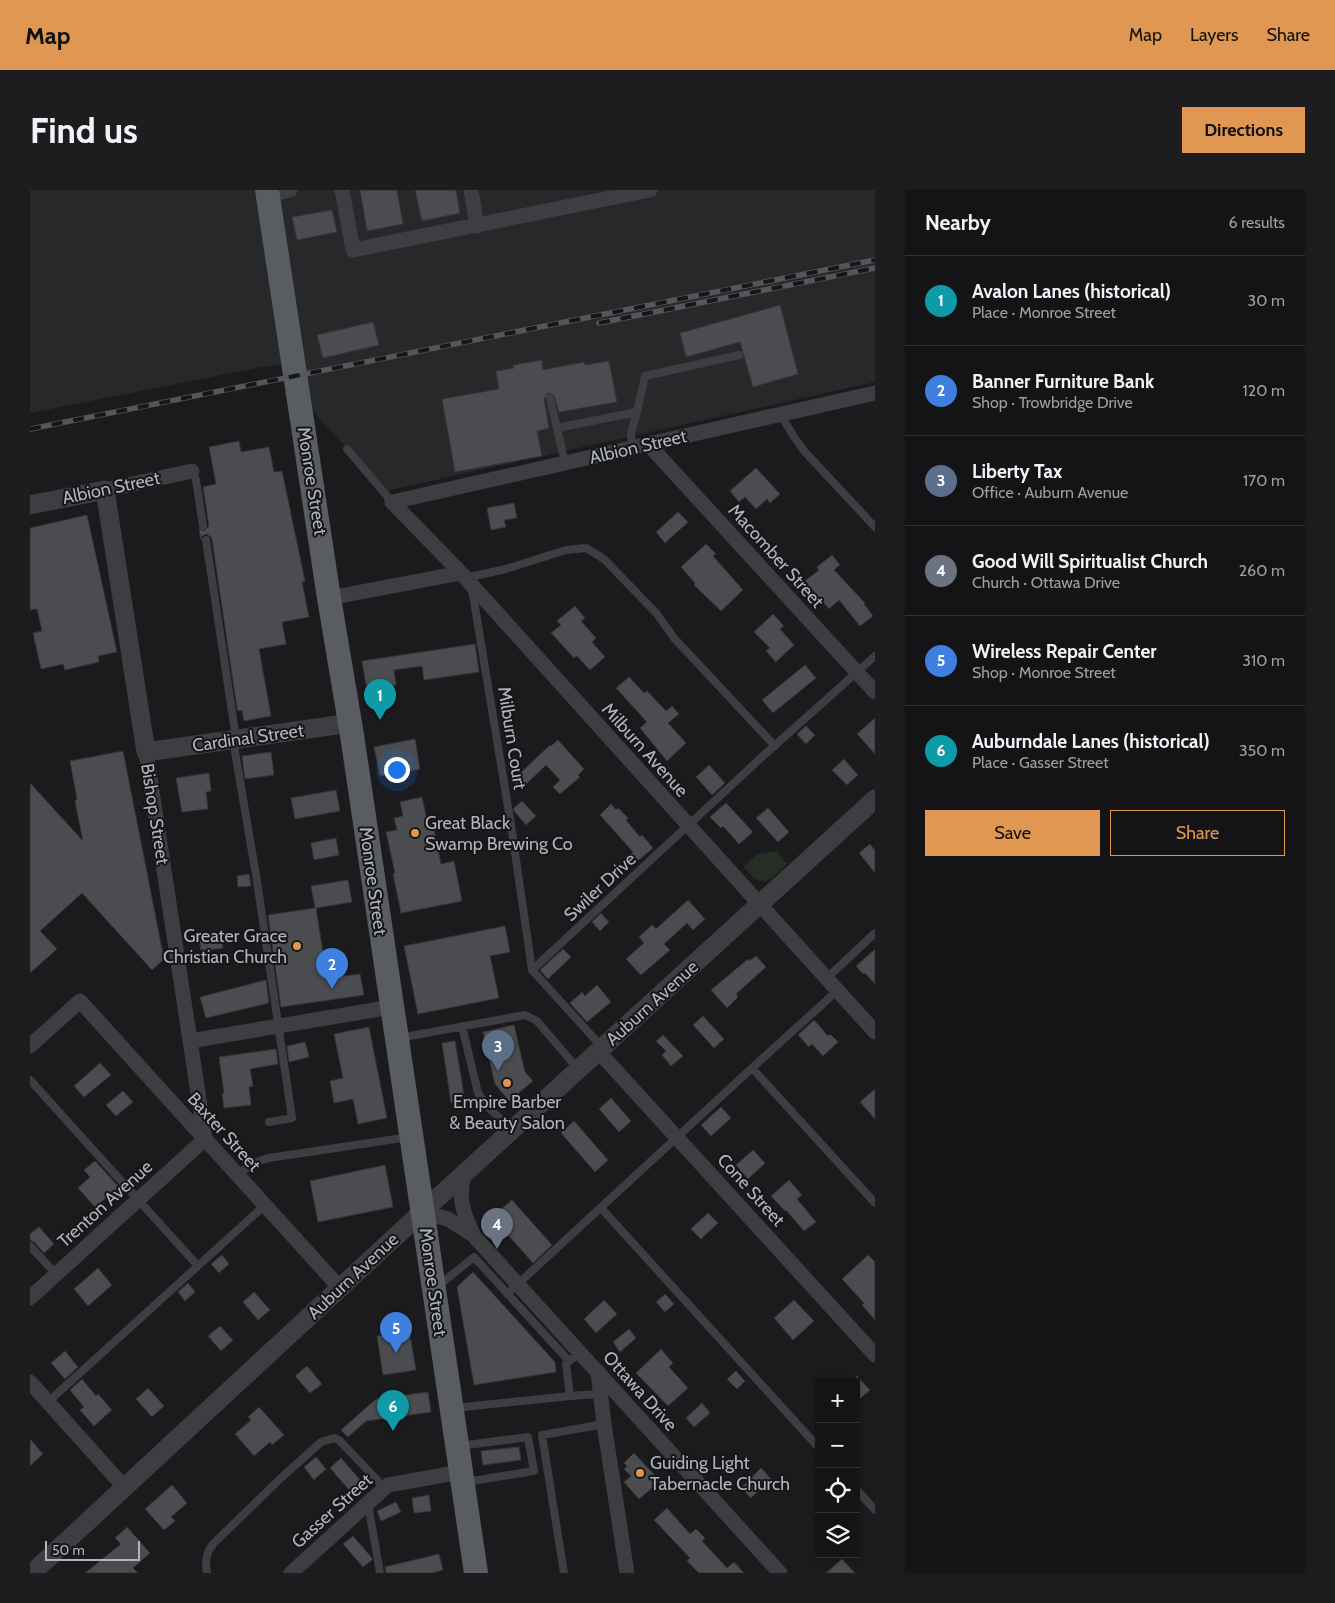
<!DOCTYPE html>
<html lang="en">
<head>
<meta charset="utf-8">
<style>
	body { margin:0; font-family:Cabin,sans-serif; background:#1d1d1f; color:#f1f3f6 }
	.controls { position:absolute; right:15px; bottom:15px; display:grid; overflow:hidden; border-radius:0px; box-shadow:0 1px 4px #0004 }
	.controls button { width:45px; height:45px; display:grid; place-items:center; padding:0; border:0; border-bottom:1px solid #333335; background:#141416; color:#f1f3f6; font:25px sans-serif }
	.scale { position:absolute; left:15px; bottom:12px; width:95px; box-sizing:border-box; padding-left:5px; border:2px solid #afb5bb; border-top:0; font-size:14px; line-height:18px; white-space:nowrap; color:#afb5bb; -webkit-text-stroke:4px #161618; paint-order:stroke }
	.you { position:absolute; left:366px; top:579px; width:18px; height:18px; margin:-12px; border:4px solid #fff; border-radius:50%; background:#1a73e8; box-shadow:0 0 0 8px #1a73e833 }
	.badge { display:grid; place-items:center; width:32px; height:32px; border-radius:50%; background:#df9751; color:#fff; font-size:16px; font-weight:700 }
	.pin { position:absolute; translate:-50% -41px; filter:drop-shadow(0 1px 2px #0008) }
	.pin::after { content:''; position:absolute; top:26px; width:18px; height:15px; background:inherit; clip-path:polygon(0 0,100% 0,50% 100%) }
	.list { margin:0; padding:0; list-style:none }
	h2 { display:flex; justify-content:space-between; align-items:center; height:65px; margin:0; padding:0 20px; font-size:21px }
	h2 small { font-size:16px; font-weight:400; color:#9d9ea1 }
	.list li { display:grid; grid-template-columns:32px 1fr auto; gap:15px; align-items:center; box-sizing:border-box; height:90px; padding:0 20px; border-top:1px solid #333335 }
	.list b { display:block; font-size:19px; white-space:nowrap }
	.list p { margin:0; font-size:16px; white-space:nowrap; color:#9d9ea1 }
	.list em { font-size:16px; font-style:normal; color:#9d9ea1 }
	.actions { display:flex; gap:10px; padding:15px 20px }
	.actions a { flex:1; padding:11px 0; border:1px solid #df9751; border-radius:0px; text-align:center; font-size:18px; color:#df9751 }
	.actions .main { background:#df9751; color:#111 }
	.icon { flex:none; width:28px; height:28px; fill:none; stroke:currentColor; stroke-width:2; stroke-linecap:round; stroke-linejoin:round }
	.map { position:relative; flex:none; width:845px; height:1383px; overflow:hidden; border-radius:0px }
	header { display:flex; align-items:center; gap:30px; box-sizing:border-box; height:70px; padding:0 25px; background:#df9751; color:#111 }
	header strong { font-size:24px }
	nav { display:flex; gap:28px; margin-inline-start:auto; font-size:18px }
	.intro { display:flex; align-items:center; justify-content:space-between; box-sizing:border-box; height:120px; padding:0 30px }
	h1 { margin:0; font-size:35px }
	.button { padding:12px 22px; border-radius:0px; background:#df9751; color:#111; font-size:18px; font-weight:700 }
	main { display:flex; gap:30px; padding:0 30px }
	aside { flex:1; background:#141416; border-radius:0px; box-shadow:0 1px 4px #0004 }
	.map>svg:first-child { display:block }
	.built { fill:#27282a }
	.green { fill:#262d25 }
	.building { fill:#4a4c4f; stroke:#353639 }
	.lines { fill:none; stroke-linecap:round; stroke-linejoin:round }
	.service { stroke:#3d3e42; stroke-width:8 }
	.minor { stroke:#3d3e42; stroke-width:15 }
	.tertiary { stroke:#3d3e42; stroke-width:19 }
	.primary { stroke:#595c60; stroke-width:24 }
	.rail-casing { stroke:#54575a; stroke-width:5.5 }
	.rail { stroke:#161618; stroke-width:4; stroke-dasharray:11; stroke-linecap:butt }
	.poi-dot { fill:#df9751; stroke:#161618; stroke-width:2 }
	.labels { text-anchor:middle; stroke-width:4; stroke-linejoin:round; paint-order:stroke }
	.street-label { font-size:18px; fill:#afb5bb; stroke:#161618 }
	.poi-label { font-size:18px; fill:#afb5bb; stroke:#161618; text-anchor:start }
</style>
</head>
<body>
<header>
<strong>Map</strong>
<nav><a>Map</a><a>Layers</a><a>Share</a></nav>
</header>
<div class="intro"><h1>Find us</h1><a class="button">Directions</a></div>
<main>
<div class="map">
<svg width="845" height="1383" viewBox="0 0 845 1383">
	<rect width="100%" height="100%" fill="#1b1b1d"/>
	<path class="built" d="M0 0H845V192L356 301 268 205 263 173 232 177 0 223Z"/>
	<path class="green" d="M746 661 757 674C738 692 733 701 714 677L727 664Z"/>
	<path class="building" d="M330 0H367L373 34 337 41Z
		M385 0H426L430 23 392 31Z
		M302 20 307 42 267 50 262 27Z
		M750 115 768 184 723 197 710 152 656 167 650 143Z
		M343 132 349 155 293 168 287 145Z
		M512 170 513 180 554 172 555 175 579 171 587 212 529 222 524 205 518 203 514 209 519 238 507 241 512 266 425 282 412 209 469 199 466 181 484 178 483 175Z
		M209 251 211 262 239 257 244 282 252 281 275 391 272 392 279 427 252 432 256 454 229 459 241 526 214 531 212 520 208 521 207 518 182 349 180 346 176 344 172 346 171 350 169 339 174 341 179 336 173 297 186 294 179 257Z
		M726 278 750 304 740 313 737 309 726 319 715 307 709 312 700 301Z
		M484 313 487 328 474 330 476 337 461 340 457 318Z
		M648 322 658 332 635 353 626 342Z
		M57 325 87 462 68 466 69 472 35 480 33 474 11 479 3 443 12 441 7 419 0 420V338Z
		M676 354 686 364 683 366 713 400 691 421 664 395 665 393 651 377Z
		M802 365 810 375 804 380 835 413 834 414 843 426 830 436 809 410 799 419 775 391 789 380 787 377Z
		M545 416 555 428 551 431 566 448 562 452 575 467 560 480 547 466 544 468 521 443 531 435 527 431Z
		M743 424 754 436 750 439 764 455 746 472 736 461 740 458 724 442Z
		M445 454 449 482 394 490 392 476 364 480 366 495 337 500 332 471Z
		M775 475 786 488 743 523 732 510Z
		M599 487 614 503 617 501 636 521 642 516 649 524 638 533 656 553 637 571 610 538 617 532 586 498Z
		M845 528V564L827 544Z
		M776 536 785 545 776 554 767 544Z
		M385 549 390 579 350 586 344 557Z
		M528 550 554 579 548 585 550 587 530 604 523 597 530 590 516 575 491 599 483 590 520 555 521 556Z
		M93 561 134 769 122 780 52 703 10 741 27 759 0 783V593L53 651 45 611 47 609 40 571Z
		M241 562 244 585 215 589 212 566Z
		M814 569 828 585 817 595 802 580Z
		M679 575 695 593 682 605 666 587Z
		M179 583 181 601 176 602 178 619 152 622 146 588Z
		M306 600 310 621 265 629 261 608Z
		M392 607 398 635 403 634 411 674 424 671 432 711 371 723 363 684 365 683 356 642 367 640 364 628 373 626 370 612Z
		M492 611 506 626 496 635 484 621V618Z
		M696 613 723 642 709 654 693 636 691 638 680 627Z
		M581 614 586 620 588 618 598 628 596 630 610 647 612 645 623 658 605 673 599 666 603 662 570 625Z
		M738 618 759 642 748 652 726 628Z
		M306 648 309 665 284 670 281 653Z
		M840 654 845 660V683L829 663Z
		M219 684 221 696 208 697 207 686Z
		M318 690 322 712 286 718 297 788 330 784 334 805 251 817 238 725 285 718 281 696Z
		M658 710 675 729 663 740 657 733 634 754 640 760 611 785 596 769 614 753 609 747 622 735 626 739Z
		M571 723 579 732 570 741 562 732Z
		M475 736 480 762 460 766 469 808 388 824 374 756Z
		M191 743 193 758 171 761 169 746Z
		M533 759 541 767 518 789 510 780Z
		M845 759V794L835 783 833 784 826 776Z
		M726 766 736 777 706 804 708 807 697 818 681 800 718 769 719 771Z
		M236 790 239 813 176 828 170 807Z
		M567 795 581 812 557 832 540 813 552 802 555 806Z
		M673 826 694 849 684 858 663 835Z
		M784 830 798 846 800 844 808 852 793 866 782 854 779 857 768 845Z
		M484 835 495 882 503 891 479 911 465 894 453 842Z
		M339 837 357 928 328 934 323 909 304 913 300 891 313 888 304 844Z
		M633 845 653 866 641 876 632 865 636 861 626 851Z
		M425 851 435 911 421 913 412 853Z
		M275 852 279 867 259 872 257 856Z
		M246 859 248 874 220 879 223 896 219 897 221 915 194 918 192 904 194 903 189 867Z
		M70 873 81 885 54 907 44 896Z
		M845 899V929L830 912Z
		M93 901 103 912 86 926 76 915Z
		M581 908 601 931 589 942 569 919Z
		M691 917 701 928 681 946 671 935Z
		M544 931 578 970 565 982 531 943Z
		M723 960 735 973 718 989 706 975Z
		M65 971 89 997 65 1017 48 998 60 987 54 980Z
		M355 975 363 1017 288 1032 280 991Z
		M759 990 772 1005 767 1009 786 1032 774 1041 756 1020 755 1021 741 1006Z
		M482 1010 522 1055 503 1073 462 1027Z
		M678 1023 688 1033 671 1049 661 1039Z
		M9 1037 24 1054 14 1063 4 1052 0 1050V1044Z
		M192 1065 199 1074 189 1083 181 1074Z
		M838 1065 845 1072V1130L832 1115 834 1113 812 1089Z
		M68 1078 82 1095 58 1116 44 1099Z
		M443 1082 525 1172 526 1182 444 1195 427 1097Z
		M158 1093 165 1102 155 1111 148 1102Z
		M224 1102 240 1120 228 1130 213 1112Z
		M635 1104 644 1114 635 1122 626 1112Z
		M574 1110 587 1124 566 1143 554 1129Z
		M764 1110 784 1131 763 1150 744 1128Z
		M190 1136 203 1150 191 1161 178 1146Z
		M599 1139 606 1148 590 1162 583 1152Z
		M379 1140 386 1180 353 1185 347 1146Z
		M631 1159 643 1173 639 1177 658 1198 638 1216 606 1183Z
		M35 1161 48 1177 35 1189 21 1173Z
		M277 1176 292 1194 280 1203 265 1186Z
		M706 1181 715 1191 707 1199 697 1189Z
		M826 1185 840 1200 826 1212Z
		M52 1189 66 1206 68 1204 82 1220 64 1236 50 1220 54 1217 40 1200Z
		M118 1198 134 1216 122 1227 106 1209Z
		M398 1202 401 1222 336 1231 318 1247 311 1240 346 1209Z
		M672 1213 680 1223 664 1237 656 1228Z
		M229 1217 254 1245 242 1255 240 1252 224 1266 205 1244 221 1230 218 1227Z
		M0 1249 13 1264 0 1276Z
		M489 1257 491 1270 453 1275 451 1261Z
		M604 1263 630 1291 609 1309 594 1292 601 1286 594 1279 597 1276 594 1273Z
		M286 1267 296 1279 284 1290 274 1277Z
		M311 1268 332 1292 321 1302 300 1278Z
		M731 1278 741 1289 721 1308 711 1298Z
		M142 1295 157 1313 141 1327 145 1331 134 1340 115 1319Z
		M399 1305 401 1321 384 1323 382 1308Z
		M366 1312 371 1322 351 1331 347 1321Z
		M637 1318 660 1344 666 1339 675 1348 672 1351 697 1378 704 1372 714 1383H669L657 1371 660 1368 624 1330Z
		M97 1337 120 1363 103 1378 108 1383H55L91 1354 85 1348Z
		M323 1346 342 1368V1370L333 1377 313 1354Z
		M409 1364 413 1380 402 1383H356L355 1377Z
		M812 1369 825 1383H796Z"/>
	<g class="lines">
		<path class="service" d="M520 208 527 238
			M607 222 615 186 709 165
			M751 225 764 247 775 262 845 337
			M317 259 362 312
			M535 273 527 238 607 222 601 243 602 258
			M162 281 166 290 173 336
			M176 350 206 548
			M435 388 476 379 536 360 556 358 574 369 627 424 644 448 659 464 745 556
			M442 399 481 635 502 780 572 857
			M203 550 227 691 262 928 239 932
			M502 780 733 566 845 466
			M796 789 845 743
			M432 836 448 903 458 917 482 940
			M369 848 495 825 507 831 548 879
			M722 878 807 801
			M0 890 168 1076
			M207 984 229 971 239 968 379 947
			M571 1018 789 1258
			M0 1056 26 1084
			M408 1096 444 1067 539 1171
			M477 1104 722 878 845 1013
			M540 1206 536 1174 550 1162
			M18 1212 235 1015
			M423 1218 540 1206 570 1204
			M429 1256 498 1247 504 1281 435 1292
			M826 1299 845 1320
			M338 1314 350 1383
			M177 1383C175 1371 176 1362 184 1353L251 1288 291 1252 304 1248 309 1250 348 1291 354 1298
			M534 1383 512 1245 574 1234"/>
		<path class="minor" d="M312 0 323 60 620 0
			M441 0 447 36
			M238 5 260 0
			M845 203 362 312 431 383 845 842
			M619 255 845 502
			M75 300 162 281
			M299 408 431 383
			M160 851 362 817
			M0 856 50 811 310 1098
			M568 861 845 1165
			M435 983C427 1007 433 1022 443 1044
			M392 1022 418 1029 443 1045 750 1383
			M0 1108 175 949 116 562
			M568 1182 574 1234 597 1383
			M0 1192 95 1298
			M261 1383 358 1295 431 1282"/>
		<path class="tertiary" d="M0 315 75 300 116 562 321 533
			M2 1383 392 1022 845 609"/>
		<path class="primary" d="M237 0 299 408 322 545 446 1383"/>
		<defs>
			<path id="rail" d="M569 133 845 78
				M0 239 845 70"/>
		</defs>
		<use href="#rail" class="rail-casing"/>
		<use href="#rail" class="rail"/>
	</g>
	<g class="poi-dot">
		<circle cx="385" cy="643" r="5"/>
		<circle cx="267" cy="756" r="5"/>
		<circle cx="477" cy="893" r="5"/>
		<circle cx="610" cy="1283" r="5"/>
	</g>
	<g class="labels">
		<g class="street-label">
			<text transform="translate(608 257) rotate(-13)" y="6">Albion Street</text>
			<text transform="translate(282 291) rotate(81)" y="6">Monroe Street</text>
			<text transform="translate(81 298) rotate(-12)" y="6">Albion Street</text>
			<text transform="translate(746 366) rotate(48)" y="6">Macomber Street</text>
			<text transform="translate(218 548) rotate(-8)" y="6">Cardinal Street</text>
			<text transform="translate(482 548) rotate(81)" y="6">Milburn Court</text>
			<text transform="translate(615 560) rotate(48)" y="6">Milburn Avenue</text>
			<text transform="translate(125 624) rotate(81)" y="6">Bishop Street</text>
			<text transform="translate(343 691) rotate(82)" y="6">Monroe Street</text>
			<text transform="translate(570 697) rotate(-43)" y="6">Swiler Drive</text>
			<text transform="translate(622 813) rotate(-42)" y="6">Auburn Avenue</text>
			<text transform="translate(194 942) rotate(48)" y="6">Baxter Street</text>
			<text transform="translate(721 1000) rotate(48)" y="6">Cone Street</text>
			<text transform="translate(75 1014) rotate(-42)" y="6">Trenton Avenue</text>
			<text transform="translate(323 1086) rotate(-43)" y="6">Auburn Avenue</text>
			<text transform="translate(403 1092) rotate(82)" y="6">Monroe Street</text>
			<text transform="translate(610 1201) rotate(48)" y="6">Ottawa Drive</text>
			<text transform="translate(302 1321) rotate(-42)" y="6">Gasser Street</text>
		</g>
		<g class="poi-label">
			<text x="395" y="639">Great Black<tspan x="395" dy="21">Swamp Brewing Co</tspan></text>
			<text x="257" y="752" text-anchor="end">Greater Grace<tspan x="257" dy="21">Christian Church</tspan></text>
			<text x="477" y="918" text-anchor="middle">Empire Barber<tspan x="477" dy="21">&amp; Beauty Salon</tspan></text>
			<text x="620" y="1279">Guiding Light<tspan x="620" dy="21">Tabernacle Church</tspan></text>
		</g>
	</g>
</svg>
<div class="controls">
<button>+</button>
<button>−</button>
<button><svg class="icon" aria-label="locate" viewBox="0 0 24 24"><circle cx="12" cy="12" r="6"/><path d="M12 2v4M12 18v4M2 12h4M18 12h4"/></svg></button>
<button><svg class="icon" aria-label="layers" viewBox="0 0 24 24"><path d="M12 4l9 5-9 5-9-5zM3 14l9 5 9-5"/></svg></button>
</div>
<div class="scale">50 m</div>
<div class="you"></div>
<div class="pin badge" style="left:350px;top:530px;background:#0f9aa8">1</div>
<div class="pin badge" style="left:302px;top:799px;background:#3f7fe0">2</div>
<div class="pin badge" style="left:468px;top:881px;background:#5c6f8a">3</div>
<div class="pin badge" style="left:467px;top:1059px;background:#6b7280">4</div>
<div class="pin badge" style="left:366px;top:1163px;background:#3f7fe0">5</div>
<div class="pin badge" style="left:363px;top:1241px;background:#0f9aa8">6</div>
</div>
<aside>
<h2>Nearby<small>6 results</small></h2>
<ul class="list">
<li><span class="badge" style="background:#0f9aa8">1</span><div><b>Avalon Lanes (historical)</b><p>Place · Monroe Street</p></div><em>30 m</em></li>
<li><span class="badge" style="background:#3f7fe0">2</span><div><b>Banner Furniture Bank</b><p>Shop · Trowbridge Drive</p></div><em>120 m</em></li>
<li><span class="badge" style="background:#5c6f8a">3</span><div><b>Liberty Tax</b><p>Office · Auburn Avenue</p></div><em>170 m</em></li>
<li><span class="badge" style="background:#6b7280">4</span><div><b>Good Will Spiritualist Church</b><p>Church · Ottawa Drive</p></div><em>260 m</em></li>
<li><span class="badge" style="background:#3f7fe0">5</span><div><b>Wireless Repair Center</b><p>Shop · Monroe Street</p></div><em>310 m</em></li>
<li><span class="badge" style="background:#0f9aa8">6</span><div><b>Auburndale Lanes (historical)</b><p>Place · Gasser Street</p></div><em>350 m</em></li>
</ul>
<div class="actions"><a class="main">Save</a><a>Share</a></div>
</aside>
</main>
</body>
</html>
